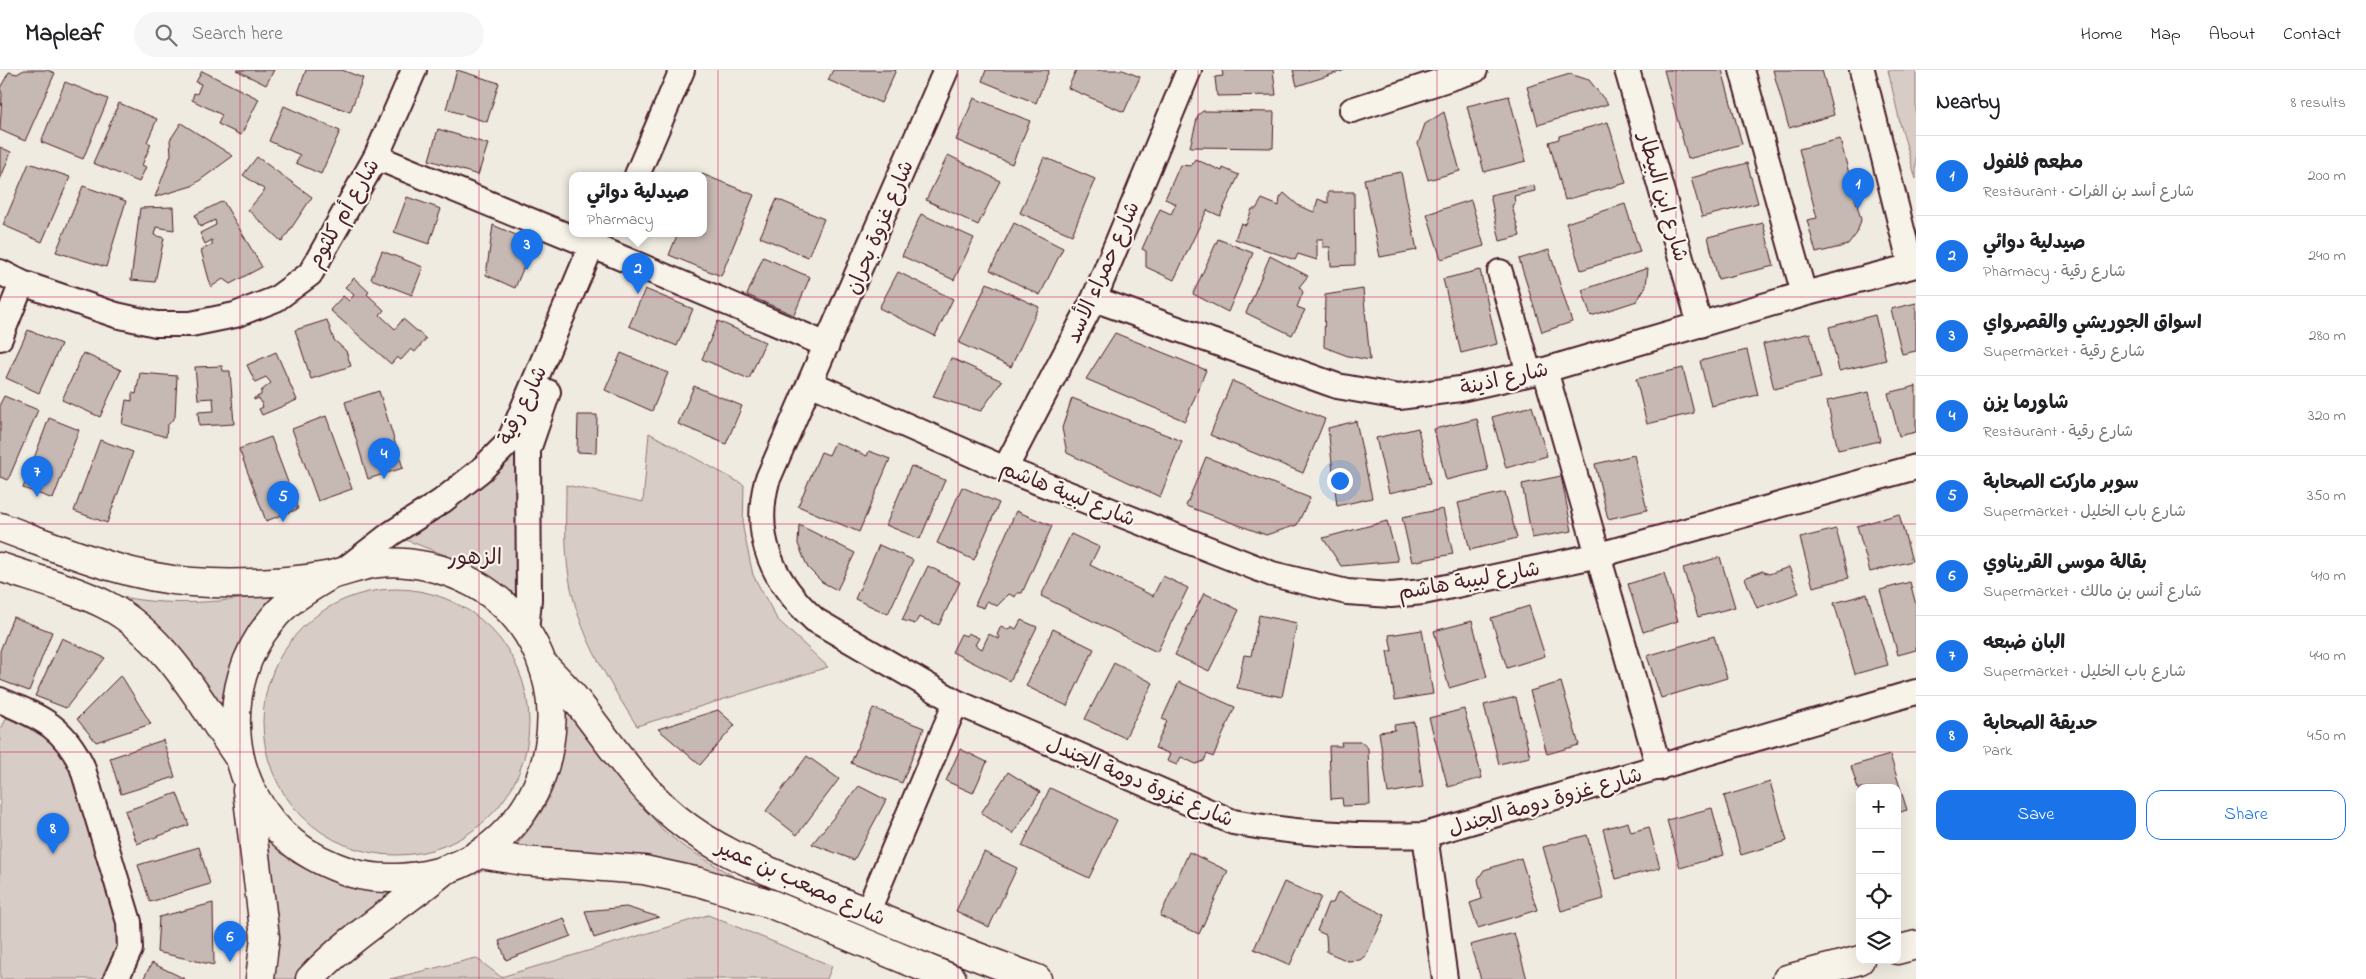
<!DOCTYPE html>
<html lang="en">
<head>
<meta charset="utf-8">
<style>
	body { margin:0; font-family:"Indie Flower","Playpen Sans Arabic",sans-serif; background:#f6f6f6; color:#202124 }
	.controls { position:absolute; right:15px; bottom:15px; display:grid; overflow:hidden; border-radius:10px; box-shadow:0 5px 20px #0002 }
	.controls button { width:45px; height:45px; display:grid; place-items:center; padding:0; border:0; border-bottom:1px solid #e0e0e0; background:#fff; color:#202124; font:25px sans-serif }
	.you { position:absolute; left:1339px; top:410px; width:18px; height:18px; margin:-12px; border:4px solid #fff; border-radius:50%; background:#1a73e8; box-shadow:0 0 0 8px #1a73e833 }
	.badge { display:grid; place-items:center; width:32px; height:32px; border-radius:50%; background:#1a73e8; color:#fff; font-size:16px; font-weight:700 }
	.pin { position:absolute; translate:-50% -41px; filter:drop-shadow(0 1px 2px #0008) }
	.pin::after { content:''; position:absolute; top:26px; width:18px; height:15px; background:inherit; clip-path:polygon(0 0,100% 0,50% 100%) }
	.popup { position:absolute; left:569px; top:102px; width:138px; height:65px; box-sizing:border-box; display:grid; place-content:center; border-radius:10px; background:#fff; filter:drop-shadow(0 1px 4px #0005); font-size:16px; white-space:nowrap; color:#757577 }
	.popup b { font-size:19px; color:#202124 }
	.popup::after { content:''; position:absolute; left:50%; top:100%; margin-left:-10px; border:10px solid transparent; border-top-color:#fff }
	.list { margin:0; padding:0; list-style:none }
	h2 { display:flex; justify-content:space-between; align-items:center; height:65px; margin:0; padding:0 20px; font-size:21px }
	h2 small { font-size:16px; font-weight:400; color:#757577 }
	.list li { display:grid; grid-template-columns:32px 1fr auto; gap:15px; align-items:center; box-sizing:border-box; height:80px; padding:0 20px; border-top:1px solid #e0e0e0 }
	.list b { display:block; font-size:19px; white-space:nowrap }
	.list p { margin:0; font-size:16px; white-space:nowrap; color:#757577 }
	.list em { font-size:16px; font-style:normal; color:#757577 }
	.actions { display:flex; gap:10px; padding:15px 20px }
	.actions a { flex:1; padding:11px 0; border:1px solid #1a73e8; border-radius:15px; text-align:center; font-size:18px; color:#1a73e8 }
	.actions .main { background:#1a73e8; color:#fff }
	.icon { flex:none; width:28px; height:28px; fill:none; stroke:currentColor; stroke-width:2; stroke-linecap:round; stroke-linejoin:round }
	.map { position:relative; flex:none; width:1916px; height:909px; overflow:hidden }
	header { display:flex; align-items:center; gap:30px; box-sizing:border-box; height:70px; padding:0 25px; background:#fff; border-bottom:1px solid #e0e0e0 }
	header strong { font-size:24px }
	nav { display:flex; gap:28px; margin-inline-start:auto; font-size:18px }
	.search { width:350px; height:45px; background:#f6f6f6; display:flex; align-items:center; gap:12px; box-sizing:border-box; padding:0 18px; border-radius:28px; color:#757577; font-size:19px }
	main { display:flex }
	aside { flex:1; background:#fff }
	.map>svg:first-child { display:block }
	.green { fill:#d8cdc6; stroke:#917678 }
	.building { fill:#c6b8b3; stroke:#4a1f2b }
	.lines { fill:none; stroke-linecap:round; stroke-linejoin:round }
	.minor-casing { stroke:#4a1f2b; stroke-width:28 }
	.major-casing { stroke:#4a1f2b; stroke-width:31 }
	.highway-casing { stroke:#4a1f2b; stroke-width:31 }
	.minor { stroke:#f7f3e8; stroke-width:24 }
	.major { stroke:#f7f3e8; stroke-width:28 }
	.highway { stroke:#f7f3e8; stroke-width:28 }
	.grid { fill:none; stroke:#c2185b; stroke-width:1; stroke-opacity:0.55 }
	.labels { text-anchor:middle; stroke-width:4.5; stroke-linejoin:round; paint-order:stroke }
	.street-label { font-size:21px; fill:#4a1f2b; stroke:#f7f3e8 }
	.neighbourhood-label { font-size:22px; fill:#4a1f2b; stroke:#f7f3e8 }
</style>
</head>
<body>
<header>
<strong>Mapleaf</strong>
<div class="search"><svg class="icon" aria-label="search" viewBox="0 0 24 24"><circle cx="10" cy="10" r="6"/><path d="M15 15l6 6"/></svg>Search here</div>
<nav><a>Home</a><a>Map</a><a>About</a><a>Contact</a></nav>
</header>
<main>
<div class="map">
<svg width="1916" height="909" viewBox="0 0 1916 909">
	<rect width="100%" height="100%" fill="#f0ebe0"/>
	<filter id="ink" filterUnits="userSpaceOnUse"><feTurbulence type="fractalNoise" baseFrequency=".02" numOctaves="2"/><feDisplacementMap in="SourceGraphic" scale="10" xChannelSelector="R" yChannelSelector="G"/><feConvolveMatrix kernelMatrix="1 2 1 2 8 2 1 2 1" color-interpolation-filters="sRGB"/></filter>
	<g filter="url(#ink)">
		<path class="green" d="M1888 0H1916V109L1900 53Z
			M649 363 744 415 743 458 753 505 777 549 828 597 637 656C608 611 577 561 569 507 564 476 566 445 566 415L643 432Z
			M515 384 517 530 483 503 458 490 401 468 476 416Z
			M263 652a133 133 0 1 1 266 0a133 133 0 1 1-266 0Z
			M282 523 224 652 113 525C167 538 227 532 282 523Z
			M558 630 599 684 663 760 683 776 738 809 656 792 510 783C530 759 553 732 558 700 562 677 559 653 558 630Z
			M13 635 88 692 122 877 108 909H0V661Z
			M263 762 294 793 331 811 356 817 407 819 304 909H272Z
			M708 845 832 896 827 909H390L476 888 501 907Z"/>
		<path class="building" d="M24 0H47L55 3 25 71 0 60 2 24 0 18 9 2 17 4Z
			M236 0H274L266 15Z
			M306 0H342L363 8 350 42 298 23Z
			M457 0 499 13 487 52 446 39Z
			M833 0H896L881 33 828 10Z
			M986 0H1049L1036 33 982 11Z
			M1076 0H1123L1140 7 1124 42 1068 18Z
			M1222 0H1273L1276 25 1217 26 1215 7 1223 6Z
			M1293 0H1345L1297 16Z
			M1664 0H1722L1742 74 1688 89Z
			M1773 0H1822L1834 45 1789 58Z
			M202 1 259 29 241 65 218 54 222 45 192 30 194 23 197 24 201 14 196 12Z
			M1570 4 1589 10 1608 34 1538 55 1527 17Z
			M65 12 108 29 83 89 41 72Z
			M1509 26 1526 91 1484 102 1467 36Z
			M974 28 1030 51 1012 94 956 70Z
			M119 33 157 49 147 72 151 74 142 95 146 97 139 112 93 93Z
			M284 36 340 61 321 104 296 93 300 85 269 71Z
			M1203 41 1274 42 1273 78 1190 77 1198 45Z
			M1444 42 1460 101 1428 110 1418 74 1425 54Z
			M1608 52 1626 113 1565 130 1549 72 1559 69V66Z
			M181 53 233 86 192 116 155 127 171 85 170 70Z
			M438 59 488 74 478 105 429 90Z
			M1840 69 1861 150 1857 163 1848 175 1816 183 1807 150 1817 148 1799 79Z
			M0 77 11 82 0 110Z
			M948 85 1000 111 978 155 926 130Z
			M257 87 312 127 282 172 248 140 265 120 243 105Z
			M1044 87 1095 109 1072 165 1020 143Z
			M1195 89 1222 101 1223 98 1239 105 1220 146 1207 140 1174 210 1146 197V181L1142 179 1160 139 1171 144 1176 134 1165 129 1180 95 1191 96Z
			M29 93 70 107 42 172 3 155Z
			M1747 93 1758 133 1702 147 1691 108Z
			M1401 102 1417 180 1380 187 1364 109Z
			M702 104 754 125 721 206 669 185 678 163H703Z
			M1534 115 1535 121 1514 126 1515 132 1512 136 1520 166 1500 171 1490 125Z
			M83 116 126 131 106 197 56 182Z
			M1328 122H1354L1355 195 1331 196 1330 177H1323V169H1317V190L1298 184 1295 190 1235 169 1241 153 1246 155 1252 139H1256L1262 129 1279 136 1280 128 1284 123 1299 136 1314 142 1318 129 1328 133Z
			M407 127 441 139 429 174 394 162Z
			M777 129 824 149 808 187 760 167Z
			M1471 130 1484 176 1441 189 1427 144Z
			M223 131 262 197 230 214 223 209 211 217 201 180 212 175V170L205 174 200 163 216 155 215 150 200 157 195 145Z
			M1625 134 1640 182 1581 200 1566 153Z
			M173 137 174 160 156 157 154 165 164 168 155 212 131 210 140 138Z
			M921 144 974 168 954 210 902 186Z
			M1014 153 1063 178 1040 225 990 200Z
			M1763 153 1774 196 1718 209 1708 167Z
			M493 155 534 173 515 218 486 205Z
			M1218 169 1253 183 1228 242 1193 224Z
			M1549 180 1572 252 1542 262 1519 189Z
			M382 181 423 197 412 225 371 209Z
			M1270 186 1308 206 1299 217 1303 222 1297 237 1305 240 1292 265 1246 243Z
			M763 187 810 207 794 245 747 225Z
			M1648 198 1646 216 1637 231 1591 246 1582 220Z
			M1480 200 1497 274 1461 283 1443 209Z
			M898 202 953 229 935 266 879 238Z
			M354 208 369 222 367 224 384 240 380 245 395 259 403 249 426 269 415 282 411 279 401 290 397 287 391 294 330 240 343 226 349 231 354 225 345 217Z
			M987 213 1039 237 1011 297 959 273Z
			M645 219 693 239 677 276 629 256Z
			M1363 219 1370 290 1348 286 1324 277 1325 225Z
			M1916 233V281L1902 284 1891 239Z
			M1875 245 1886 290 1839 301 1829 257Z
			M327 250 334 270 346 281 351 296 311 309 295 260Z
			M718 251 765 272 749 309 702 289Z
			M28 260 61 274 39 323 6 308Z
			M1115 263 1206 300 1185 351 1086 309Z
			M1810 263 1821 308 1774 319 1763 274Z
			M1747 280 1758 325 1711 336 1700 291Z
			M276 282 297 330 262 345 259 339 263 337 259 328 254 330V328L261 325V321L271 313 266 307 255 312 247 295Z
			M83 283 121 300 100 347 62 330Z
			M621 283 668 303 652 341 605 320Z
			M951 288 1002 311 981 341 933 327Z
			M222 296 223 301H230L234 354 199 356 198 342 214 341 213 328 198 329 195 297Z
			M1683 298 1694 343 1647 354 1636 309Z
			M140 303 177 306 175 347 167 356 166 367 122 354 126 330 132 331V323L136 324Z
			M1232 311 1325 349 1303 403 1210 365Z
			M694 316 742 336 726 374 678 354Z
			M1916 316V362L1899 366 1888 323Z
			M379 321 403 398 368 409 345 332Z
			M1869 322 1880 371 1838 380 1827 331Z
			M4 326 38 340 8 410 0 407V334Z
			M1072 328 1182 371 1160 427 1067 383 1062 358Z
			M1532 336 1547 386 1506 398 1492 347Z
			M578 345H597L596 383 577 382Z
			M326 346 352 419 318 431 292 359Z
			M49 348 79 360 53 429 23 418Z
			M1477 349 1488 400 1446 410 1434 359Z
			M1356 351 1372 428 1337 436 1328 358Z
			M1418 358 1430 414 1389 423 1376 368Z
			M271 367 298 439 266 451 239 379Z
			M100 370 133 382 107 453 74 441Z
			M835 372 867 386 869 381 890 389 859 462 798 436 821 382 829 385Z
			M1634 385 1647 440 1608 449 1595 394Z
			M1206 387 1310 428 1297 455 1266 465 1186 436Z
			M911 396 945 410 920 469 886 455Z
			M1561 406 1572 461 1532 468 1522 414Z
			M962 417 999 433 974 490 937 473Z
			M1505 422 1517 468 1470 480 1458 433Z
			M1443 439 1453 484 1412 492 1402 447Z
			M1016 441 1052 456 1022 523H1017L1015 527 1009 524 997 536 987 531 984 538 975 535Z
			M1899 444 1912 491 1870 502 1857 456Z
			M1387 451 1398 491 1341 496 1323 468Z
			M799 455 855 483 837 520 822 512 808 498 798 474Z
			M1836 459 1849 508 1813 517 1800 468Z
			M1071 464 1099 477 1090 495 1153 526 1163 506 1188 518 1157 582 1041 526Z
			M879 475 913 490 888 544 855 529Z
			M1720 487 1735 537 1698 547 1683 498Z
			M928 496 960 512 939 555 919 547 915 554 902 550Z
			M1789 497 1799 523 1757 538 1745 508 1762 501 1769 504Z
			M1664 503 1678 551 1643 562 1628 514Z
			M1910 512 1916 535V580L1898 585 1880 520Z
			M1204 523 1239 540 1209 601 1175 585Z
			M1867 524 1888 595 1855 604 1834 533Z
			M1529 536 1545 586 1507 598 1491 548Z
			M1259 545 1297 553 1282 627 1237 618 1244 585 1251 586Z
			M13 547 52 562 29 621 0 610V581Z
			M1021 550 1037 557 1010 611 952 582 961 564 966 566 968 563 979 568 975 575 982 579 989 564 999 569 1000 567 997 565 1001 556 1009 560 1011 556 1016 559Z
			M1472 551 1487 607 1449 618 1434 561Z
			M1053 559 1094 579 1067 636 1026 616Z
			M1422 560 1433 624 1395 630 1387 581H1392L1389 565Z
			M1714 566 1727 608 1661 628 1647 586Z
			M62 568 105 588 66 638 35 626Z
			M1114 593 1153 613 1125 668 1085 649Z
			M121 605 151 654 96 672 77 649Z
			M1179 612 1235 637 1213 687 1207 684 1204 691 1196 694 1181 687 1177 695 1167 691 1170 684 1155 678 1167 651 1162 649Z
			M1561 612 1579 675 1547 684 1530 621Z
			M1516 627 1530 687 1499 694 1484 635Z
			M873 638 924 658 902 713 851 693Z
			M1464 639 1482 708 1448 717 1429 648Z
			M718 640 735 655 700 695 658 659Z
			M1414 652 1423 717 1388 723 1379 662 1395 660 1394 655Z
			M163 670 175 707 121 724 110 688Z
			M1341 672H1361L1368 678 1370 735 1343 736 1342 728 1331 729 1329 676H1342Z
			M960 679 987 692 973 723 946 711Z
			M1890 685 1907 740 1897 743V718H1860V725L1851 696Z
			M807 686 839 709 797 765 766 741Z
			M1008 702 1040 722 1013 764 981 743Z
			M1770 712 1787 771 1741 785 1724 726Z
			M859 716 886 730 854 790 812 774Z
			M1050 718 1117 750 1089 808 1022 776Z
			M177 723 189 755 137 774 125 741Z
			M1712 738 1724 785 1680 798 1667 750Z
			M1628 752 1631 762 1649 757 1660 798 1616 809 1603 759Z
			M1587 765 1604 829 1561 841 1543 777Z
			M199 777 210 814 150 832 138 795Z
			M984 782 1017 798 989 857 956 841Z
			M1189 782 1228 801 1199 864 1160 846Z
			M1521 788 1537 840 1478 858 1470 833 1482 829 1478 809 1484 800Z
			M1284 812 1321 827 1290 895 1254 879Z
			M1338 822 1385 845 1366 885 1360 890 1348 891 1327 882 1326 865 1317 861 1328 833H1333Z
			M213 833 214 895 157 882 159 847Z
			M626 837 659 847 594 868 585 841Z
			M564 848 571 866 506 890 499 871Z
			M1514 863 1527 909H1481L1470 875Z
			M152 893 185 909H143Z"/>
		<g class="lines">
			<defs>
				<path id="minor" d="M946 0 767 411C752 468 773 512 815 550L956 632 1233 752C1297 764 1360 767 1425 765L1916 622
					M1627 0 1700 255
					M1742 0 1804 224
					M1862 0 1911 196
					M1352 40 1475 0
					M376 87 592 176
					M637 105 682 0
					M605 181 827 275
					M0 202 22 213 116 245 156 254H191L235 245 276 229 310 204 376 87 414 0
					M1500 202 1529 303
					M1094 229 1337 316 1399 327 1460 319 1545 300 1804 224 1916 195
					M0 268 22 213
					M1545 300 1659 698
					M810 313 1005 399 1272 504 1347 522 1391 525 1423 522 1599 485 1916 397
					M1005 399 1094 229 1189 0
					M344 500 392 463 442 431 481 400 509 372 597 163
					M526 562 529 529 528 380 548 322
					M0 630C39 647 63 655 82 696L129 852 130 879 116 909
					M1425 765 1445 909
					M867 843 956 632"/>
				<path id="major" d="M0 457C63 480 125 507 192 512 231 515 288 513 326 506 343 503 360 495 378 493 411 490 446 498 475 514 599 585 565 779 425 805 401 809 376 810 352 803 331 796 311 787 293 773 226 719 217 617 271 551 286 531 308 519 329 506
					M0 497C35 509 75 519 108 536 166 567 201 633 237 685
					M543 594C554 606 566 617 576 630 608 670 636 715 676 748 717 782 767 800 816 821 889 852 962 882 1037 909
					M247 720 265 867 260 909
					M480 784 523 791 644 800 699 812 771 834 952 909
					M310 909C348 868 398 838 441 803"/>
				<path id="highway" d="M1897 880 1916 875
					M1787 909 1860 890"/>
			</defs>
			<use href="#minor" class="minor-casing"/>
			<use href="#major" class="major-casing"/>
			<use href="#highway" class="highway-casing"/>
			<use href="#minor" class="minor"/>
			<use href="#major" class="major"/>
			<use href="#highway" class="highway"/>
		</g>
	</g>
	<path class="grid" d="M240 0V909M479 0V909M718 0V909M958 0V909M1198 0V909M1437 0V909M1676 0V909M0 227H1916M0 454H1916M0 682H1916"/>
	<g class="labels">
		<g class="street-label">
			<text transform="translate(1664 127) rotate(74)" y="7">شارع ابن البيطار</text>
			<text transform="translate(343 143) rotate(-60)" y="7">شارع أم كلثوم</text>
			<text transform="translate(879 157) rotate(-67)" y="7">شارع غزوة بحران</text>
			<text transform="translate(1102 202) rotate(-66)" y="7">شارع حمراء الأسد</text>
			<text transform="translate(1504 308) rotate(-13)" y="7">شارع اذينة</text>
			<text transform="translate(522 335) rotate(-64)" y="7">شارع رقية</text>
			<text transform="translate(1068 423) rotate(22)" y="7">شارع لبيبة هاشم</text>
			<text transform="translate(1469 510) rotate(-10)" y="7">شارع لبيبة هاشم</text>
			<text transform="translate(1140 711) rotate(23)" y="7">شارع غزوة دومة الجندل</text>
			<text transform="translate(1545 731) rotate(-16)" y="7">شارع غزوة دومة الجندل</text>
			<text transform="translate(801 812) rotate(24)" y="7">شارع مصعب بن عمير</text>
		</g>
		<g class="neighbourhood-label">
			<text x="475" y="494">الزهور</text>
		</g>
	</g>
</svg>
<div class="controls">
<button>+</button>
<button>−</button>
<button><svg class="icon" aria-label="locate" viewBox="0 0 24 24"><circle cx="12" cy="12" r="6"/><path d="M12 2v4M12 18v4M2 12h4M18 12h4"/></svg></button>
<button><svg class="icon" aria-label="layers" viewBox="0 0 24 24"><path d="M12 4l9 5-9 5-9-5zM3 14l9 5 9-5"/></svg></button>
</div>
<div class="you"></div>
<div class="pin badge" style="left:1858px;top:139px">1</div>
<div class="pin badge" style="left:638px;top:224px">2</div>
<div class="popup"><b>صيدلية دوائي</b>Pharmacy</div>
<div class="pin badge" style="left:527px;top:200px">3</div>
<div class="pin badge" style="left:384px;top:409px">4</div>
<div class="pin badge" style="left:283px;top:452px">5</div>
<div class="pin badge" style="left:230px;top:892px">6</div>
<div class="pin badge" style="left:37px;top:427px">7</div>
<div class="pin badge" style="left:53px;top:784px">8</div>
</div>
<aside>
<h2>Nearby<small>8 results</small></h2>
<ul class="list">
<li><span class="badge">1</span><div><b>مطعم فلفول</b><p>Restaurant · شارع أسد بن الفرات</p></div><em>200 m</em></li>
<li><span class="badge">2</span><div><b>صيدلية دوائي</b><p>Pharmacy · شارع رقية</p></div><em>240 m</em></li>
<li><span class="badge">3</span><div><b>اسواق الجوريشي والقصرواي</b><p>Supermarket · شارع رقية</p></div><em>280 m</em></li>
<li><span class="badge">4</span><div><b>شاورما يزن</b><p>Restaurant · شارع رقية</p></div><em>320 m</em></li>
<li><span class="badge">5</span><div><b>سوبر ماركت الصحابة</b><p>Supermarket · شارع باب الخليل</p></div><em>350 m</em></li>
<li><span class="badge">6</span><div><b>بقالة موسى القريناوي</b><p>Supermarket · شارع أنس بن مالك</p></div><em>410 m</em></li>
<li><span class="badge">7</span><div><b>البان ضبعه</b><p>Supermarket · شارع باب الخليل</p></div><em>440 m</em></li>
<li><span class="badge">8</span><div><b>حديقة الصحابة</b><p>Park</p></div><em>450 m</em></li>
</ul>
<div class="actions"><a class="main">Save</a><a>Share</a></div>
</aside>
</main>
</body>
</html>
